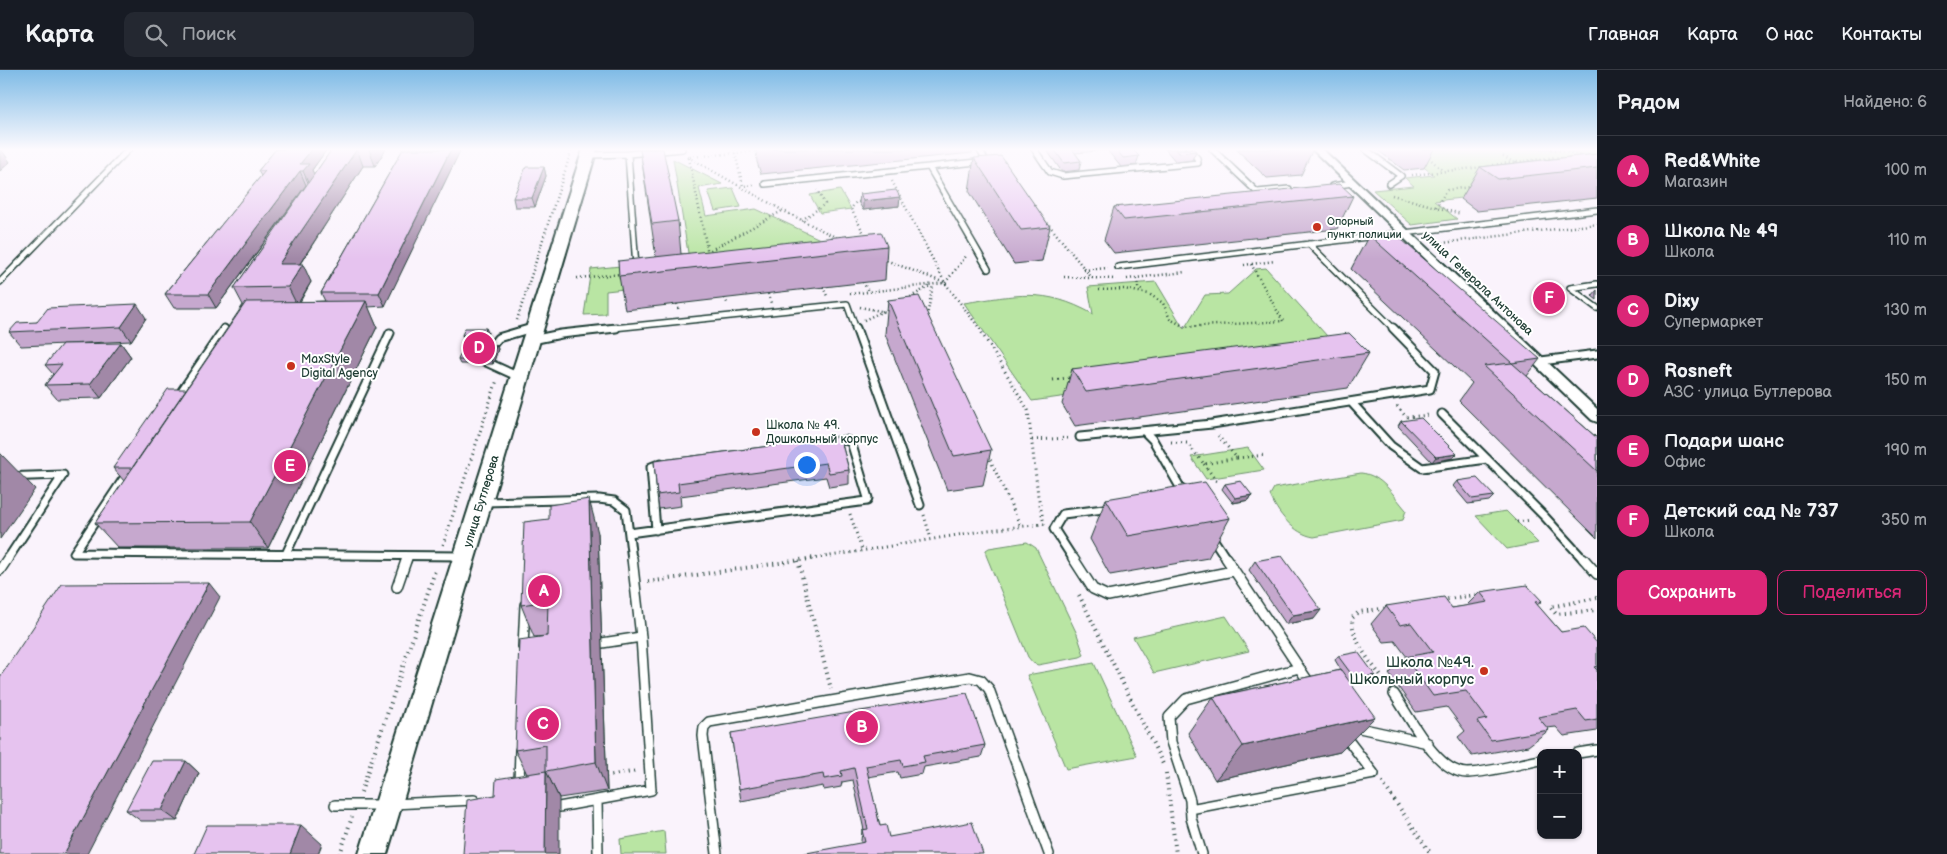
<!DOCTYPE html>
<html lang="ru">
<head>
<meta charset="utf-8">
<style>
	body { margin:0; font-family:"Balsamiq Sans",sans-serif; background:#242831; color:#f1f3f6 }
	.controls { position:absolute; right:15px; bottom:15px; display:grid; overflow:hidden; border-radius:10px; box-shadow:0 1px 4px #0004 }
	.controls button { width:45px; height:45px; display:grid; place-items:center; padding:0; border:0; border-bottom:1px solid #363941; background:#171b24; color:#f1f3f6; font:25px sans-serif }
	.you { position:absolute; left:806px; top:394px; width:18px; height:18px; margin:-12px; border:4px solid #fff; border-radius:50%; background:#1a73e8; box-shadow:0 0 0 8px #1a73e833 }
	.badge { display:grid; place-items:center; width:32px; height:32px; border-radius:50%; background:#db2777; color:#fff; font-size:16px; font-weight:700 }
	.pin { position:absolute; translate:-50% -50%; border:2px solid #fff; box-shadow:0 1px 5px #0006 }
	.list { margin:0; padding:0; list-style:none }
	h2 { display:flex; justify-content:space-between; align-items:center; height:65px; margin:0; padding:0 20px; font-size:21px }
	h2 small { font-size:16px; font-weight:400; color:#9ea1a6 }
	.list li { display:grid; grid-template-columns:32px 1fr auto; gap:15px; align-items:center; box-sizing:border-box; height:70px; padding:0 20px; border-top:1px solid #363941 }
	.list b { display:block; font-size:19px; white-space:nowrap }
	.list p { margin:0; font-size:16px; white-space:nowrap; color:#9ea1a6 }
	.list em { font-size:16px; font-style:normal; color:#9ea1a6 }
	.actions { display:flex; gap:10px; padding:15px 20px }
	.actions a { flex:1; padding:11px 0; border:1px solid #db2777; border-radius:10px; text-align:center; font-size:18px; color:#db2777 }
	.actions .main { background:#db2777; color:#fff }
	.icon { flex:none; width:28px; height:28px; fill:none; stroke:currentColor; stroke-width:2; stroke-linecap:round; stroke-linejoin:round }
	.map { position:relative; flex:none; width:1597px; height:784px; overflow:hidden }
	header { display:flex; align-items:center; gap:30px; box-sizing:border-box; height:70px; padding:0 25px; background:#171b24; border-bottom:1px solid #363941 }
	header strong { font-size:24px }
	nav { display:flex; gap:28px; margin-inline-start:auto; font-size:18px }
	.search { width:350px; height:45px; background:#242831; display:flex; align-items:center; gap:12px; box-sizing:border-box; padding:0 18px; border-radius:10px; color:#9ea1a6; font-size:19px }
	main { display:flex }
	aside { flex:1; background:#171b24 }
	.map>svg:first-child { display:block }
	.green { fill:#b9e5a3; stroke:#6c916c }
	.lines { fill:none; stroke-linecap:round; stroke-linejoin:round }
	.lane-far2-casing { stroke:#1f3d34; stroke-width:8 }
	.lane-far1-casing { stroke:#1f3d34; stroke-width:11 }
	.lane-casing { stroke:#1f3d34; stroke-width:12 }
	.street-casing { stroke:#1f3d34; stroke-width:4 }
	.secondary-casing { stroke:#1f3d34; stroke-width:4 }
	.path-far2 { stroke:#1f3d34; stroke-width:2.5; stroke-dasharray:1 3; stroke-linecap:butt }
	.path-far1 { stroke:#1f3d34; stroke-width:3; stroke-dasharray:1 4; stroke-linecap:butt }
	.path { stroke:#1f3d34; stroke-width:4; stroke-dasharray:1 4.5; stroke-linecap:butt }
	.lane-far2 { stroke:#fff; stroke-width:5 }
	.lane-far1 { stroke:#fff; stroke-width:7 }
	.lane { stroke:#fff; stroke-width:9 }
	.street { fill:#fff; fill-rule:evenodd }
	.secondary { fill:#fff; fill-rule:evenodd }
	.wall { fill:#c6a8ce; stroke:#1f3d34 }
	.shaded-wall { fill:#a188a7; stroke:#1f3d34 }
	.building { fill:#e6c3ef; stroke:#1f3d34 }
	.poi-dot { fill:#c8321e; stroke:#fff; stroke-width:2 }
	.labels { text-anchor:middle; stroke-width:4; stroke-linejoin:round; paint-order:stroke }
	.far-poi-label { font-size:11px; fill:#1f3d34; stroke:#fff; text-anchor:start }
	.street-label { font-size:12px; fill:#1f3d34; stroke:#fff }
	.poi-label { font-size:12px; fill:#1f3d34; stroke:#fff; text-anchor:start }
	.near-poi-label { font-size:15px; fill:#1f3d34; stroke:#fff; text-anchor:end }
</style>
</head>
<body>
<header>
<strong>Карта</strong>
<div class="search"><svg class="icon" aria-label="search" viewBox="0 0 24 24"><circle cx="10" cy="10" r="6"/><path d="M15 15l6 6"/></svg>Поиск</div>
<nav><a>Главная</a><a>Карта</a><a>О нас</a><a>Контакты</a></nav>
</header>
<main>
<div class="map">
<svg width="1597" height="784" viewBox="0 0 1597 784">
	<rect width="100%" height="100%" fill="#faf3fc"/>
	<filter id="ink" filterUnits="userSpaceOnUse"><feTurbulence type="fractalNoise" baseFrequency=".02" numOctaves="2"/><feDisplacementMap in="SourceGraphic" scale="10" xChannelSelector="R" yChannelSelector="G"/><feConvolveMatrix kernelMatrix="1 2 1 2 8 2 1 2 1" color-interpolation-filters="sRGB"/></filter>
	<g filter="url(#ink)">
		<path class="green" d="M1400 79H1597V113L1434 131 1457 149 1412 155 1373 120 1414 116 1405 108 1434 105Z
			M673 89 722 114 699 118 706 146 756 139 869 192 606 221V244L584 245 591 199 689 189Z
			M733 118 741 137 715 141 708 121Z
			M840 120 851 139 820 143 810 125Z
			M1266 198 1336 276 1308 292 1032 331 964 233C1017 225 1044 217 1093 244L1088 217 1156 212 1184 259 1205 225 1228 224 1256 199Z
			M1248 378 1264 400 1206 409 1191 387Z
			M1361 403C1382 405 1393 425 1406 440L1403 450 1314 467C1294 464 1277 443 1270 425L1274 418Z
			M1506 441 1538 473 1507 479 1476 446Z
			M1027 472 1036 478 1077 564 1084 585 1080 587 1038 595 1033 593 1028 587 986 485V480L989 478Z
			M1226 546 1249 581 1154 603 1133 567Z
			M1094 593 1137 686 1066 699 1027 605Z
			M664 761 666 784H621L620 769Z"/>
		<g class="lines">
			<defs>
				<path id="lane-far2" d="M1034 79 1050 102 1063 106 1198 93 1197 88 1188 79
					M1212 79 1257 122 1289 119
					M1365 79 1401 106 1389 114
					M628 84 636 197
					M589 85 628 84 682 79
					M929 97 988 199
					M765 114 986 91 979 79
					M1332 116 1352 113
					M1387 165 1597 140
					M1309 174 1394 259
					M1118 197 1376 166
					M0 212 129 79
					M1597 214 1570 218 1597 238
					M528 259 533 258
					M604 259 847 234 856 259"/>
				<path id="lane-far1" d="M856 258 920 435
					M532 270 561 264 616 258
					M487 282 498 268 532 258
					M484 291 519 307
					M1541 291 1597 284
					M179 325 224 259
					M1352 333 1391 376 1422 398 1487 389
					M1442 344 1545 447 1584 490
					M1146 363 1153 370 1184 424
					M1080 367 1212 354 1430 319 1435 301 1393 258
					M128 402 74 483 463 486
					M0 407 63 405 7 490
					M484 432 599 429 614 431 626 440 632 490
					M656 460 651 397 661 393
					M629 463 867 431 868 428 851 372 845 370 833 372
					M1212 467 1227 490
					M286 484 390 263
					M407 490 408 486
					M1074 490 1054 459 1063 444 1112 438"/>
				<path id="lane" d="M1073 488 1093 519 1108 526 1233 501
					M1226 488 1310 614
					M1583 488 1597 504
					M0 500 8 488
					M397 517 407 488
					M602 573 641 567
					M523 577 525 535
					M1394 624C1410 647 1437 704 1468 703 1491 702 1518 694 1541 690
					M1355 657 1428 673
					M1578 683 1597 680
					M519 714 520 680
					M393 734 474 730
					M335 735H382
					M559 737 597 730
					M1190 739 1374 704 1345 666
					M598 784 597 730 651 720 641 567 632 488
					M717 784 703 666 704 657 709 652 970 607 981 610 989 619 1049 784
					M1202 784 1191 748 1190 730 1171 672 1169 647 1186 629 1299 598"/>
				<path id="street" d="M1312 79H1322L1597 339V352L1592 350Z"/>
				<path id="secondary" d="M583 79H597L387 784H359Z"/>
			</defs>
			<use href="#lane-far2" class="lane-far2-casing"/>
			<use href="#lane-far1" class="lane-far1-casing"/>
			<use href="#lane" class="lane-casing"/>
			<use href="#street" class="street-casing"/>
			<use href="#secondary" class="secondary-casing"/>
			<path class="path-far2" d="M734 79 743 116 754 115
				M1420 79 1443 101
				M1551 79 1597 88
				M1503 86 1513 92
				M688 87 782 140 839 169
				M690 87 759 81
				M689 88 708 184
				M1493 95 1555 87 1564 89
				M1412 105 1482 97
				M892 111 945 213 980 259
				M1392 125 1461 144
				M863 132H856L851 139 866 167
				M1436 137 1447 120 1470 117
				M802 150 825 134 817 120
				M1049 155 1092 208
				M1434 174 1597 154
				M707 182 782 141
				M883 189 945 213
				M1244 195 1275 191
				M1084 200 1108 198
				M1064 207 1116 209
				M577 208 621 204
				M1127 209 1185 202
				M1137 209 1138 217 1144 222
				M863 212 868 221
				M823 217 827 226
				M1099 220 1124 219 1149 224 1163 233 1170 249 1185 257 1283 251 1251 194
				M768 224 771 233
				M850 224 945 213 967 185
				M725 228 728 235
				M907 229 930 216
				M677 234 679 241
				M860 237 891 243
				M927 246 933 215
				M517 250 572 79
				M864 250 890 238"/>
			<path class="path-far1" d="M1053 310 1074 307
				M1397 336 1406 347 1431 345
				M1032 370 1069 368
				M1171 372 1187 373 1204 394 1237 388 1218 366
				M988 385 1021 457
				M1237 388 1266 385
				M1204 394 1217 412
				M850 444 862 480
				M924 445 931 469
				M1517 452 1531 450
				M443 475 497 310
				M806 490 988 460 1044 454 1038 425 1028 340 979 258"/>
			<path class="path" d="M798 491 831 619
				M648 512 814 488
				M1079 525 1163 694
				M1597 528 1550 537 1556 544 1597 540
				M1442 530 1480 524
				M1387 614C1373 595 1352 573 1352 548L1359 542 1389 538
				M1166 703 1176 784
				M606 706 638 701
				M1382 712 1431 784
				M361 722 436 498
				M340 784 352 747"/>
			<use href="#lane-far2" class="lane-far2"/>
			<use href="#lane-far1" class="lane-far1"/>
			<use href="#lane" class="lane"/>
			<use href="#street" class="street"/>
			<use href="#secondary" class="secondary"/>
		</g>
		<path class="wall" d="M276 79H327L312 100 314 105 332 79H386L375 96H363L300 194 311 212 300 232 325 231 321 223 403 79 385 236 368 237 377 257 268 478H118L95 453 124 411 113 398 186 319 243 235 234 218 307 115 216 238H174L165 224 261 106 258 101Z
			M640 79 678 151 681 184 887 176 885 210 625 240 619 206 656 187Z
			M756 79H973L972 83 761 104 757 92Z
			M1046 79H1132L1139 86 1136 95 1121 97 1107 80 1075 83 1081 91 1079 100 1062 102Z
			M1165 79H1193L1196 81 1192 90 1176 92Z
			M1236 79H1313L1301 105 1267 108Z
			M1376 79H1434L1424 98 1404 100Z
			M1597 84V128L1477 141 1461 129 1480 97Z
			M974 88 1050 157 1042 191 1014 194 969 121Z
			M544 97 546 106 535 137H515L513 128Z
			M860 124 899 136 863 140 859 133Z
			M1353 126 1337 159 1114 183 1104 170 1114 137Z
			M1369 165 1540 289 1527 306 1597 368V468L1459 331 1472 313 1351 199Z
			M1597 220V230L1592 226Z
			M888 230 991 380 983 415 947 420 885 264Z
			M146 248 131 271 21 276 9 262 37 252Z
			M488 262 485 270H464L462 265Z
			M121 273 131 287 101 328 57 329 45 315 53 304 45 295Z
			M496 275 498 279 493 294H460L458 290Z
			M1369 283 1348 318 1075 356 1062 334 1072 299Z
			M1401 351 1453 388 1432 392 1398 356Z
			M840 367 849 400V414L829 417 826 407 680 426 681 436 659 439 657 425 654 391Z
			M1457 411 1494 426 1489 431 1468 434 1453 416Z
			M1225 414 1252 425 1249 430 1233 433 1222 419Z
			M1106 429 1230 448 1208 488 1110 505 1090 469Z
			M598 463 607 721 559 728 548 706 559 728 495 725 527 704 515 680 547 566 534 567 521 535Z
			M1255 491 1314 549 1286 554 1249 500Z
			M1480 522 1542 531 1537 535 1561 562 1597 573V661L1564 666 1556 657 1547 658 1549 660 1528 676 1472 686 1458 667 1465 661 1447 637 1416 642 1389 604 1405 587H1407L1395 571 1384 572 1371 554 1386 536 1452 538 1466 536Z
			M1338 586 1375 605 1371 610 1351 614 1340 682 1215 710 1188 663 1213 627 1341 600 1335 590Z
			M731 663 985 675 981 687 924 697 922 704 900 708 898 702 868 707 880 756 889 767 861 773V771L862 760H864L853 710 842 712 841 717 824 720 823 716 741 731Z
			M186 691 199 703 177 751H141L126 740Z"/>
		<path class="shaded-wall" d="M1 79 10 92 0 101V80Z
			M312 79H327L312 100 315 107 309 115 300 94Z
			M357 79 363 96 288 212 279 194Z
			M369 79H386L375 96Z
			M451 79H461L385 236 379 223Z
			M544 97 546 106 535 137 532 128Z
			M300 101 306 115 216 238 208 224Z
			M900 127 899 136 863 140V131Z
			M303 194 311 212 297 235 288 217Z
			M366 231 377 257 268 478 250 452Z
			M137 234 146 248 131 271 121 257Z
			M486 258 488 262 485 270 484 265Z
			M121 273 131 287 101 328 90 314Z
			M496 275 498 279 493 294 491 290Z
			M0 383 35 419 0 469Z
			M1457 384 1453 388 1432 392 1436 387Z
			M1252 425 1249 430 1233 433 1235 428Z
			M589 429 598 463 607 721 596 692Z
			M209 513 220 527 87 784H64Z
			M1321 540 1314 549 1286 554 1293 545Z
			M1375 605 1371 610 1351 614 1355 609Z
			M1375 647 1340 682 1215 710 1243 676Z
			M186 691 199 703 177 751 162 740Z
			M546 701 559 728V784H545Z
			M301 755 322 774 318 784H290Z"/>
		<path class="building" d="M276 79H312L300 94H309L303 101H300L208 224H165L265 101H258Z
			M332 79H357L279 194H303L288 217 234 218Z
			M403 79H451L379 223H321Z
			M640 79H663L678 151 652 154Z
			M1054 79H1072L1081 91 1064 93Z
			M1116 79H1132L1139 86 1123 88Z
			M1176 79H1193L1196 81 1179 83Z
			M1597 84V98L1498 109 1480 97Z
			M1001 86 1050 157 1021 160 974 88Z
			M526 97H544L532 128H513Z
			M1340 114 1353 126 1124 150 1114 137Z
			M896 120 900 127 863 131 860 124Z
			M881 162 887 176 619 206 618 191Z
			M1394 163 1540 289 1512 293 1597 368V401L1484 296 1512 293 1369 165Z
			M919 226 991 380 954 386 888 230Z
			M366 231 250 452 95 453 246 232Z
			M137 234 121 257 9 262 17 253 37 252 48 238Z
			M465 258H486L484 265H462Z
			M1349 263 1369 283 1086 322 1072 299Z
			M121 273 90 314 45 315 62 294 45 295 62 274Z
			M464 275H496L491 290H458Z
			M168 319H186L132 398H113Z
			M1421 348 1457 384 1436 387 1401 351Z
			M840 367 849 400 829 403 826 393 678 413 679 422 657 425 654 391Z
			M1477 408 1494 426 1472 429 1457 411Z
			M1241 411 1252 425 1235 428 1225 414Z
			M1205 412 1230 448 1128 466 1106 429Z
			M589 429 596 692 546 701V675L515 680 519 570 547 566 548 531 521 535 524 452 549 449V435Z
			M1282 486 1321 540 1293 545 1255 491Z
			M209 513 64 784H0V607L62 514Z
			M1527 515 1542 531 1535 532 1561 562 1584 558 1597 573V596L1594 597 1597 600V649L1586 651 1577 640 1538 647 1549 660 1491 670 1477 651 1487 649 1466 621 1433 626 1405 587 1433 582 1411 553 1400 555 1386 536 1444 527 1452 538 1488 532 1480 522Z
			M1358 582 1375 605 1355 609 1338 586Z
			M1341 600 1375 647 1243 676 1213 627Z
			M967 623 985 675 923 686 925 692 903 696 901 690 866 696 880 756 886 755 889 767 972 752 983 784H801L865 772 862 760 868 759 854 698 841 701 842 706 824 709 823 704 739 719 731 663Z
			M152 691H186L162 740H126Z
			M546 701 545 784H463L467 730 495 725 496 709Z
			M207 755H301L290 784H194Z"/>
	</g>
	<linearGradient id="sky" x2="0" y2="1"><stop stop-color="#7fbbe6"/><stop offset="0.42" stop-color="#fdfafe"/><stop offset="1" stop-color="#fdfafe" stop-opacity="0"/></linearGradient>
	<rect width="1597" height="189" fill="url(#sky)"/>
	<g class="poi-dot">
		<circle cx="1317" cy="157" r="5"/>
		<circle cx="291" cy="296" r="5"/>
		<circle cx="756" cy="362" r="5"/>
		<circle cx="1484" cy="601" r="5"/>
	</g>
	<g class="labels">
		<g class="far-poi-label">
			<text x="1327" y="155">Опорный<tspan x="1327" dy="13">пункт полиции</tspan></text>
		</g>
		<g class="street-label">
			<text transform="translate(1478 213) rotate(43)" y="4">улица Генерала Антонова</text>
			<text transform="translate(481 431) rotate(-73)" y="4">улица Бутлерова</text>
		</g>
		<g class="poi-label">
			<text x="301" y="293">MaxStyle<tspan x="301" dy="14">Digital Agency</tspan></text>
			<text x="766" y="359">Школа № 49.<tspan x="766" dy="14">Дошкольный корпус</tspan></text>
		</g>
		<g class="near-poi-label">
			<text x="1474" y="597">Школа №49.<tspan x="1474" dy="17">Школьный корпус</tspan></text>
		</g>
	</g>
</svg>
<div class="controls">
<button>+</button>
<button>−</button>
</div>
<div class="you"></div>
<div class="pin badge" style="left:544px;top:521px">A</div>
<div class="pin badge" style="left:862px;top:657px">B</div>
<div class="pin badge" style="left:543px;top:654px">C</div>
<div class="pin badge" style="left:479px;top:278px">D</div>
<div class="pin badge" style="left:290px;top:396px">E</div>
<div class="pin badge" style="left:1549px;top:228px">F</div>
</div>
<aside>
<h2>Рядом<small>Найдено: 6</small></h2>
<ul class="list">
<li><span class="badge">A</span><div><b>Red&amp;White</b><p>Магазин</p></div><em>100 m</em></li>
<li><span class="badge">B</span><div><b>Школа № 49</b><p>Школа</p></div><em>110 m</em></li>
<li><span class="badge">C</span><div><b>Dixy</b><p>Супермаркет</p></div><em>130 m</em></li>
<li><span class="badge">D</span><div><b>Rosneft</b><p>АЗС · улица Бутлерова</p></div><em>150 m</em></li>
<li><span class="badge">E</span><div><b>Подари шанс</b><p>Офис</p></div><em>190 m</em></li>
<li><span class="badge">F</span><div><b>Детский сад № 737</b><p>Школа</p></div><em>350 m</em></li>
</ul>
<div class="actions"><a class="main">Сохранить</a><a>Поделиться</a></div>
</aside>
</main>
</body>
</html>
